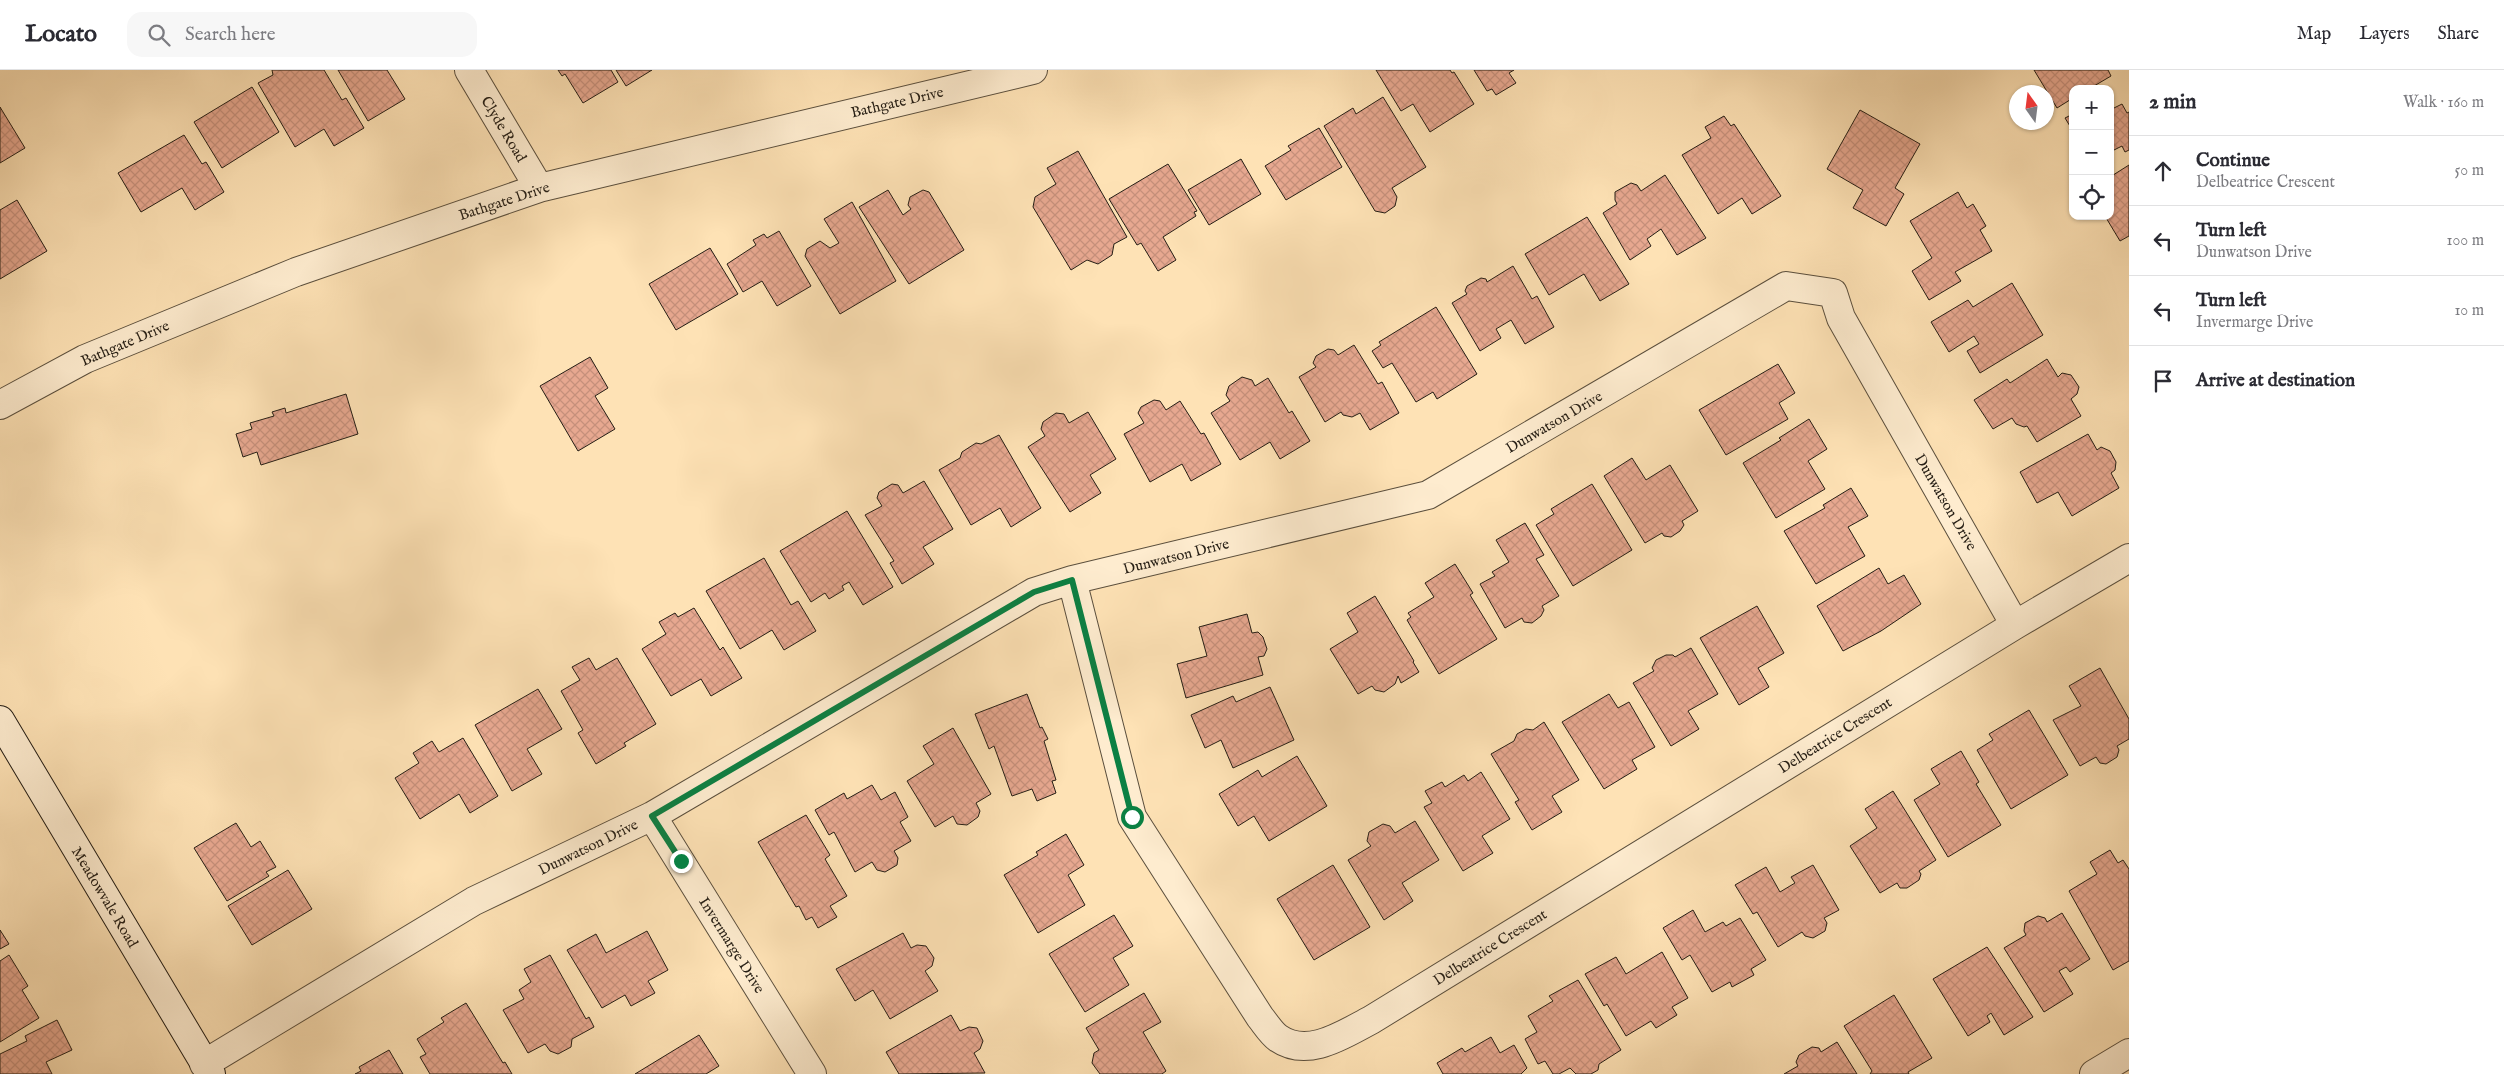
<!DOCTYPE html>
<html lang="en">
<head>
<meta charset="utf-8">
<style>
	body { margin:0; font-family:"IM FELL English",serif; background:#f7f7f7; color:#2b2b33 }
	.controls { position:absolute; right:15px; top:15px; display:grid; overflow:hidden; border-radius:10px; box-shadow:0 1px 4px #0004 }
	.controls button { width:45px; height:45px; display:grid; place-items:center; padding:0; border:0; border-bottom:1px solid #e1e1e2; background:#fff; color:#2b2b33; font:25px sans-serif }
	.compass { position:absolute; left:2009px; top:15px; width:45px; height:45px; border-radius:50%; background:#fff; box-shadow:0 1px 4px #0004; rotate:346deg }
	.stop { position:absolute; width:15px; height:15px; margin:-11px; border:4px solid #0b8043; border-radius:50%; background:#fff }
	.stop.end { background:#0b8043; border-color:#fff; box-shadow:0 1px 5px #0008 }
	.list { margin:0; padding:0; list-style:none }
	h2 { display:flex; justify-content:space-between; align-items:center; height:65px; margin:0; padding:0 20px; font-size:21px }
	h2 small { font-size:16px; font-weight:400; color:#7c7c81 }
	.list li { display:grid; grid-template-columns:32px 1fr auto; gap:15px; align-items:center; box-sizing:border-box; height:70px; padding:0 20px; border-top:1px solid #e1e1e2 }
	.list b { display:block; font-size:19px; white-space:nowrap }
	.list p { margin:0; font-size:16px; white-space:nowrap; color:#7c7c81 }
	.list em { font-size:16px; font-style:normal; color:#7c7c81 }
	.icon { flex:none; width:28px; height:28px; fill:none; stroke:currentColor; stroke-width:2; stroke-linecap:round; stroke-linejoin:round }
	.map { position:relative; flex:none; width:2129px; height:1004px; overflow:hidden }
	header { display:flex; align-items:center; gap:30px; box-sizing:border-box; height:70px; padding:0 25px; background:#fff; border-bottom:1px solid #e1e1e2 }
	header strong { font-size:24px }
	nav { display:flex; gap:28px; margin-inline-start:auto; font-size:18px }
	.search { width:350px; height:45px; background:#f7f7f7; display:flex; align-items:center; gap:12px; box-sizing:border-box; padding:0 18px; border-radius:15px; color:#7c7c81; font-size:19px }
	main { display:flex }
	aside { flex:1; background:#fff }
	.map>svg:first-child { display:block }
	.building { fill:url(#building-cross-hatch); stroke:#251e15 }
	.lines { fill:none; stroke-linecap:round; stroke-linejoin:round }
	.street-casing { stroke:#5b4f3d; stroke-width:30 }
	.secondary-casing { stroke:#251e15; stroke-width:30 }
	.street { stroke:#feeccf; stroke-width:28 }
	.secondary { stroke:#feeccf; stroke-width:28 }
	.route { stroke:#0b8043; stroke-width:6 }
	.labels { text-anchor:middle; stroke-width:4; stroke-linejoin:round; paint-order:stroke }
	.street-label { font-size:15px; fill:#251e15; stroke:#feeccf }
</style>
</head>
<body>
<header>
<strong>Locato</strong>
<div class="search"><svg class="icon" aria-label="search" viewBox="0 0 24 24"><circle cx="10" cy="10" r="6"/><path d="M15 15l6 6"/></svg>Search here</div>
<nav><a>Map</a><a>Layers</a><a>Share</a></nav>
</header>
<main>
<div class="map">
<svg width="2129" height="1004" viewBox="0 0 2129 1004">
	<defs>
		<pattern id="building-cross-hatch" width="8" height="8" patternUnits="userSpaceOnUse" patternTransform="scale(1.25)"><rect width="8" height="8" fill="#e7a890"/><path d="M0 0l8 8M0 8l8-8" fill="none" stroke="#c6907b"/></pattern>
	</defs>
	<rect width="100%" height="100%" fill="#fee2b5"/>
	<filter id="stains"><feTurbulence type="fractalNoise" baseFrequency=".004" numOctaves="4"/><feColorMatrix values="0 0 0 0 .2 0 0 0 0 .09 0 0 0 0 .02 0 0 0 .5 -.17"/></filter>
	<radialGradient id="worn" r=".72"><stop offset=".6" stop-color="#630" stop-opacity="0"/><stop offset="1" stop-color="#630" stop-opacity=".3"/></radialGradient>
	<path class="building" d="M272 0H324L342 30 346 28 364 58 334 76 324 59 295 77 258 13 273 5Z
		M338 0H387L405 29 368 51Z
		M558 0H611L618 12 583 33 565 4 562 6Z
		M616 0H652L626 16Z
		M1376 0H1450L1452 3 1454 2 1474 34 1430 62 1413 34 1401 41Z
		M1474 0H1514L1509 3 1516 13 1496 25 1492 19 1487 21Z
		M2034 0H2108L2111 6 2089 19H2073V28L2057 38Z
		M252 17 279 62 222 98 194 52Z
		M1383 27 1426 97 1392 118 1397 127 1395 136 1385 143 1375 141 1324 56 1353 38 1356 44Z
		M2122 34 2127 43 2129 42V80L2125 82 2122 76 2110 82V37L2112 39Z
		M0 37 25 78 0 93Z
		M1860 40 1920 74 1895 118 1904 124 1886 156 1853 138 1863 120 1827 99Z
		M2073 44V61L2065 48Z
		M1724 46 1731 56 1734 54 1781 126 1752 144 1742 128 1718 144 1682 85 1711 68 1705 57Z
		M1319 58 1342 97 1286 130 1265 96 1291 80 1288 76Z
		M184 65 202 94 206 92 224 122 195 140 182 118 141 142 118 103Z
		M1078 81 1127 167 1114 174 1112 185 1098 194 1087 190 1071 200 1033 137 1035 127 1056 114 1047 98Z
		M1241 89 1261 124 1209 155 1188 120Z
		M1168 94 1197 141 1194 142 1196 146 1163 167 1176 190 1158 201 1141 173 1137 175 1109 129Z
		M2129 95V166L2120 171 2105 146H2110V107Z
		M1665 105 1706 168 1677 185 1661 159 1647 169 1651 176 1630 190 1603 143 1617 134 1615 130V122L1631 113 1637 115 1641 121Z
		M888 120 903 145 911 139 908 135 910 127 923 120 929 122 964 180 909 214 859 137Z
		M1958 122 1967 138 1973 134 1986 156 1980 160 1992 181 1955 202 1961 211 1929 230 1912 201 1932 188 1910 151Z
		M17 130 47 181 0 209V140Z
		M852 132 896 211 840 244 805 186 807 179 820 171 830 178 839 173 824 149Z
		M1587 147 1629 214 1600 231 1584 204 1549 225 1525 184Z
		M779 161 811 216 777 236 762 211 743 222 727 194 756 175 753 170 764 164 767 168Z
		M710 178 738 224 676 260 649 214Z
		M1513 196 1532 229 1537 226 1554 257 1525 274 1511 250 1496 259 1501 268 1480 281 1452 233 1467 224 1465 221 1467 216 1481 208 1486 209 1487 212Z
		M2012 213 2043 265 1980 303 1967 281 1979 274 1974 266 1949 282 1931 252 1968 230 1973 237Z
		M1436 237 1477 304 1437 329 1433 322 1416 332 1392 293 1383 298 1372 281 1381 275 1379 272Z
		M1354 275 1378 314 1382 312 1399 343 1370 360 1360 343 1352 347 1343 345 1341 342 1325 352 1299 307 1316 297 1313 293 1316 286 1328 279 1334 280 1338 285Z
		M590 287 608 318 595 326 615 359 578 381 540 316Z
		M2047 289 2058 307 2062 303 2071 305 2079 317 2077 324 2071 329 2081 346 2037 372 2027 356 2024 357 2016 354 2012 348 1993 359 1974 330 2007 309 2010 313Z
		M1778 294 1795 323 1779 333 1788 349 1726 385 1699 340Z
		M1242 307 1252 310 1255 316 1268 308 1289 343 1292 341 1310 371 1280 389 1270 372 1240 390 1211 343 1230 331 1226 325 1229 316Z
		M346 324 358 364 261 395 257 382 243 387 236 364 252 359 250 353 274 346 272 342 285 338 286 343Z
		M1154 330 1160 331 1166 340 1180 331 1201 364 1204 363 1221 394 1191 411 1182 394 1150 412 1124 364 1144 353 1138 343 1141 337Z
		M1088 342 1116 389 1090 405 1101 423 1070 442 1028 377 1045 366 1041 359 1043 352 1056 343 1064 344 1069 353Z
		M1809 349 1827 379 1808 391 1825 419 1776 448 1743 393 1781 370 1779 368Z
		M2088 364 2097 380 2101 377 2110 381 2116 392 2115 400 2111 403 2119 418 2072 446 2058 422 2037 433 2020 402Z
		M999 365 1041 438 1011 457 1000 438 971 455 939 400 960 388 962 382 976 373 981 374Z
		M1632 388 1646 410 1670 395 1698 441 1682 451 1684 455 1680 461 1671 467 1664 466 1662 463 1645 473 1604 406Z
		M924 411 953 459 923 477 934 494 902 514 890 493 894 491 865 445 882 436 877 428 879 422 892 414 898 415 903 423Z
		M1592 414 1632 480 1573 516 1536 455 1554 444 1551 439Z
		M1851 418 1868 446 1848 457 1865 486 1816 514 1784 461 1825 438 1823 435Z
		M847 441 893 517 863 535 849 512 842 516 844 520 829 529 825 523 811 532 780 481Z
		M1525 453 1544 485 1536 489 1559 526 1542 536 1544 540 1541 546 1532 553 1524 552 1522 548 1505 558 1480 514 1495 506 1492 502 1509 492 1496 470Z
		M764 488 791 535 798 531 816 561 784 580 772 560 740 579 706 521Z
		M1455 494 1473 523 1470 525 1497 569 1439 604 1407 550 1411 547 1408 543 1434 527 1425 513Z
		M1879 498 1888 514 1904 505 1921 534 1881 561 1843 581 1817 536Z
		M1375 526 1414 591 1413 592 1419 602 1401 613 1398 606 1395 614 1384 622 1375 620 1372 616 1358 624 1330 579 1358 562 1347 543Z
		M1757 536 1784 583 1758 598 1769 617 1739 635 1700 568Z
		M694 538 720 580 723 577 742 608 711 626 701 609 671 626 642 579 666 564 659 552 675 543 678 547Z
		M1247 544 1252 563 1258 562 1263 567 1267 579 1264 586 1258 587 1263 605 1186 628 1177 594 1207 586 1199 557Z
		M1691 578 1718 624 1688 641 1699 659 1671 676 1633 613 1654 601 1652 598 1656 590 1666 585H1673L1675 587Z
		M589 588 596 600 617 588 656 654 624 673 626 676 596 694 578 663 583 660 561 621 580 610 572 597Z
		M2100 598 2129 649V669L2117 676 2119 680 2117 687 2106 694 2100 693 2096 687 2080 696 2053 650 2081 636 2069 616Z
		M1270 617 1294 670 1233 698 1221 670 1205 678 1191 645 1233 626 1236 632Z
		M538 619 562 659 527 679 542 704 512 721 475 655Z
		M1027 624 1040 658 1042 657 1048 669 1044 671 1056 710 1052 711 1056 723 1037 731 1032 719 1012 726 994 676 989 679 975 644Z
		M1609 624 1618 638 1629 632 1655 677 1632 690 1637 699 1604 719 1562 652Z
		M2029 640 2068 705 2011 739 1977 680 1993 670 1989 664Z
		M1544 652 1579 710 1552 726 1562 742 1532 760 1515 732 1519 730 1491 684 1514 671 1517 664 1526 659 1533 660Z
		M953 658 991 724 976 733 980 741 978 747 967 755 957 754 953 746 935 757 907 711 934 694 923 676Z
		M463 668 498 726 470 743 459 724 420 749 395 708 419 693 413 683 432 671 439 682Z
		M1961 681 1979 712 1976 714 2001 755 1948 787 1914 730 1940 714 1931 699Z
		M1297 686 1327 736 1269 771 1254 746 1238 756 1219 724 1258 700 1262 707Z
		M1481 702 1510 749 1482 766 1493 783 1463 801 1424 737 1432 733 1425 721 1442 712 1445 717 1464 705 1468 711Z
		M872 715 881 730 895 722 908 747 900 752 911 771 894 781 898 788 897 795 885 802 877 800 872 792 855 802 834 762 829 765 815 740 844 723 847 729Z
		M1893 721 1936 790 1919 801 1921 804 1919 810 1907 818H1900L1897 813 1880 823 1850 776 1877 758 1865 739Z
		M806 745 830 785 825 789 847 826 830 836 837 847 818 858 812 847 806 850 799 836 796 837 758 772Z
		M1415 751 1439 790 1402 813 1413 831 1384 850 1348 790 1371 776 1367 771 1369 762 1383 754 1390 756 1395 763Z
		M236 753 251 777 260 771 276 797 266 802 269 806 227 831 194 778Z
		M1066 764 1084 795 1068 805 1085 835 1038 863 1004 805 1038 785 1036 782Z
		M2110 780 2118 793 2123 790 2129 799V891L2113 900 2069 821 2097 804 2090 792Z
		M1333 795 1370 857 1314 890 1277 829Z
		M1813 795 1839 840 1824 848 1827 853 1825 861 1813 868 1805 866 1802 862 1778 877 1757 842 1753 844 1735 815 1766 797 1780 822 1795 813 1791 807Z
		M288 800 312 839 252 875 228 836Z
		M1693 840 1705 862 1723 852 1726 856 1740 848 1766 890 1751 899 1754 905 1732 917 1730 912 1712 922 1690 885 1682 890 1663 858Z
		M2062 843 2090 889 2070 902 2066 897 2059 901 2073 924 2044 942 2004 878 2026 865 2024 861 2025 853 2038 846 2045 848 2047 852Z
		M1114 845 1133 876 1113 888 1129 915 1085 942 1049 884Z
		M0 860 9 874 0 879Z
		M647 861 668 900 648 911 655 923 631 936 625 925 602 938 567 880 596 864 606 883Z
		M903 863 911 878 917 875 926 876 934 888 932 896 925 901 938 921 890 949 873 920 855 931 836 899Z
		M1987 877 2033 947 2004 965 1991 943 1987 946 1990 952 1968 966 1933 909Z
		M1662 882 1688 928 1672 937 1677 945 1656 958 1651 951 1626 966 1607 934 1604 936 1585 904 1616 887 1626 904Z
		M9 885 28 916 22 920 39 948 0 972V891Z
		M550 885 586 949 589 947 594 957 572 969 571 977 558 984 550 981 545 974 528 983 503 940 524 929 519 920 531 912 524 899Z
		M1578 910 1621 980 1599 994 1598 1000 1591 1004H1576L1570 998 1559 1004H1553L1545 991 1538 994 1525 969 1537 962 1528 946 1553 931 1549 926Z
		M1144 923 1161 952 1143 962 1166 1001 1162 1004H1100L1092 993 1094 983 1099 980 1086 958Z
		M1894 925 1932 988 1908 1002 1909 1004H1870L1872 1001 1844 956Z
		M466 933 503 993 505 992 512 1004H430L420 987 426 984 417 969 444 952 441 948Z
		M951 945 960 961 969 957 977 958 983 971 980 979 974 983 985 1003 899 1004 886 982Z
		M57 950 72 980 46 992 52 1004H0V984L27 971 25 966Z
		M699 965 719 996 706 1004H635Z
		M1491 967 1500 983 1514 975 1527 998 1521 1004H1443L1437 993 1462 978 1465 982Z
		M1837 972 1857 1004H1784L1798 996 1796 992 1799 985 1812 977 1819 978 1821 982Z
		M389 980 403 1004H355L361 1001 359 997Z"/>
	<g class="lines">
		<defs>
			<path id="street" d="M469 0 539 118
				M0 335 85 289 296 202 539 118 1033 0
				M1072 510 1132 747 1260 947C1265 953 1271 963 1278 968 1308 989 1344 964 1371 950L2015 555 2129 488
				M652 746 812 1004
				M204 994 474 831 652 746 1034 522 1072 510 1428 425 1786 216 1833 223 1841 248 2015 555
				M2094 1004 2129 983"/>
			<path id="secondary" d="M0 650 211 1004"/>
		</defs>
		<use href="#street" class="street-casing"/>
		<use href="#secondary" class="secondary-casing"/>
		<use href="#street" class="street"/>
		<use href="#secondary" class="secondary"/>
	</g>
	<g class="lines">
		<path class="route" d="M681 791 652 746 1034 522 1072 510 1132 747"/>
	</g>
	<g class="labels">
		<g class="street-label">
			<text transform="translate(897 32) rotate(-13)" y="5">Bathgate Drive</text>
			<text transform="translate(504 59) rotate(59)" y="5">Clyde Road</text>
			<text transform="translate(504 131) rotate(-18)" y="5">Bathgate Drive</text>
			<text transform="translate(125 273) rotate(-23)" y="5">Bathgate Drive</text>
			<text transform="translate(1554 352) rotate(-30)" y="5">Dunwatson Drive</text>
			<text transform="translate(1946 432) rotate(60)" y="5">Dunwatson Drive</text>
			<text transform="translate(1176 486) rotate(-14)" y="5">Dunwatson Drive</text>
			<text transform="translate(1835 665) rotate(-32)" y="5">Delbeatrice Crescent</text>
			<text transform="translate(588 777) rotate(-26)" y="5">Dunwatson Drive</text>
			<text transform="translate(105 827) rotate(59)" y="5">Meadowvale Road</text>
			<text transform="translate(732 875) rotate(58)" y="5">Invermarge Drive</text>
			<text transform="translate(1490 877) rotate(-32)" y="5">Delbeatrice Crescent</text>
		</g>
	</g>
	<rect width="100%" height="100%" filter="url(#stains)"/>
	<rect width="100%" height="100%" fill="url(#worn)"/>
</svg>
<div class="controls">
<button>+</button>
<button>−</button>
<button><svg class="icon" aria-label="locate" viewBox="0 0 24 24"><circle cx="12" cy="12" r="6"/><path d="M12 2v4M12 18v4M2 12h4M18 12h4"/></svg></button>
</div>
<svg class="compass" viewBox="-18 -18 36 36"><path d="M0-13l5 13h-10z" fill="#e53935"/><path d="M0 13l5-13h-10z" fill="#7c7c81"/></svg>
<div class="stop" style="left:1132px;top:747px"></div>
<div class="stop end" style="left:681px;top:791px"></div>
</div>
<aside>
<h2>2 min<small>Walk · 160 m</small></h2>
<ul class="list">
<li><svg class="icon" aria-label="ahead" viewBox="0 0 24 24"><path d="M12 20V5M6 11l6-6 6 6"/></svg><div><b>Continue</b><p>Delbeatrice Crescent</p></div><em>50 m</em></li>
<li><svg class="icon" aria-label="left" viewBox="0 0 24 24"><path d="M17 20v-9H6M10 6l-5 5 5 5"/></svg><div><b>Turn left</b><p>Dunwatson Drive</p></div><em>100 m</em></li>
<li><svg class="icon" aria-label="left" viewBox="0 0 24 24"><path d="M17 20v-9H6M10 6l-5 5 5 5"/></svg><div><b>Turn left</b><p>Invermarge Drive</p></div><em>10 m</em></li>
<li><svg class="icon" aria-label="arrive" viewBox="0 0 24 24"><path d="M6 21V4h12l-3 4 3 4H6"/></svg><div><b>Arrive at destination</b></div></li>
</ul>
</aside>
</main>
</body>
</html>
